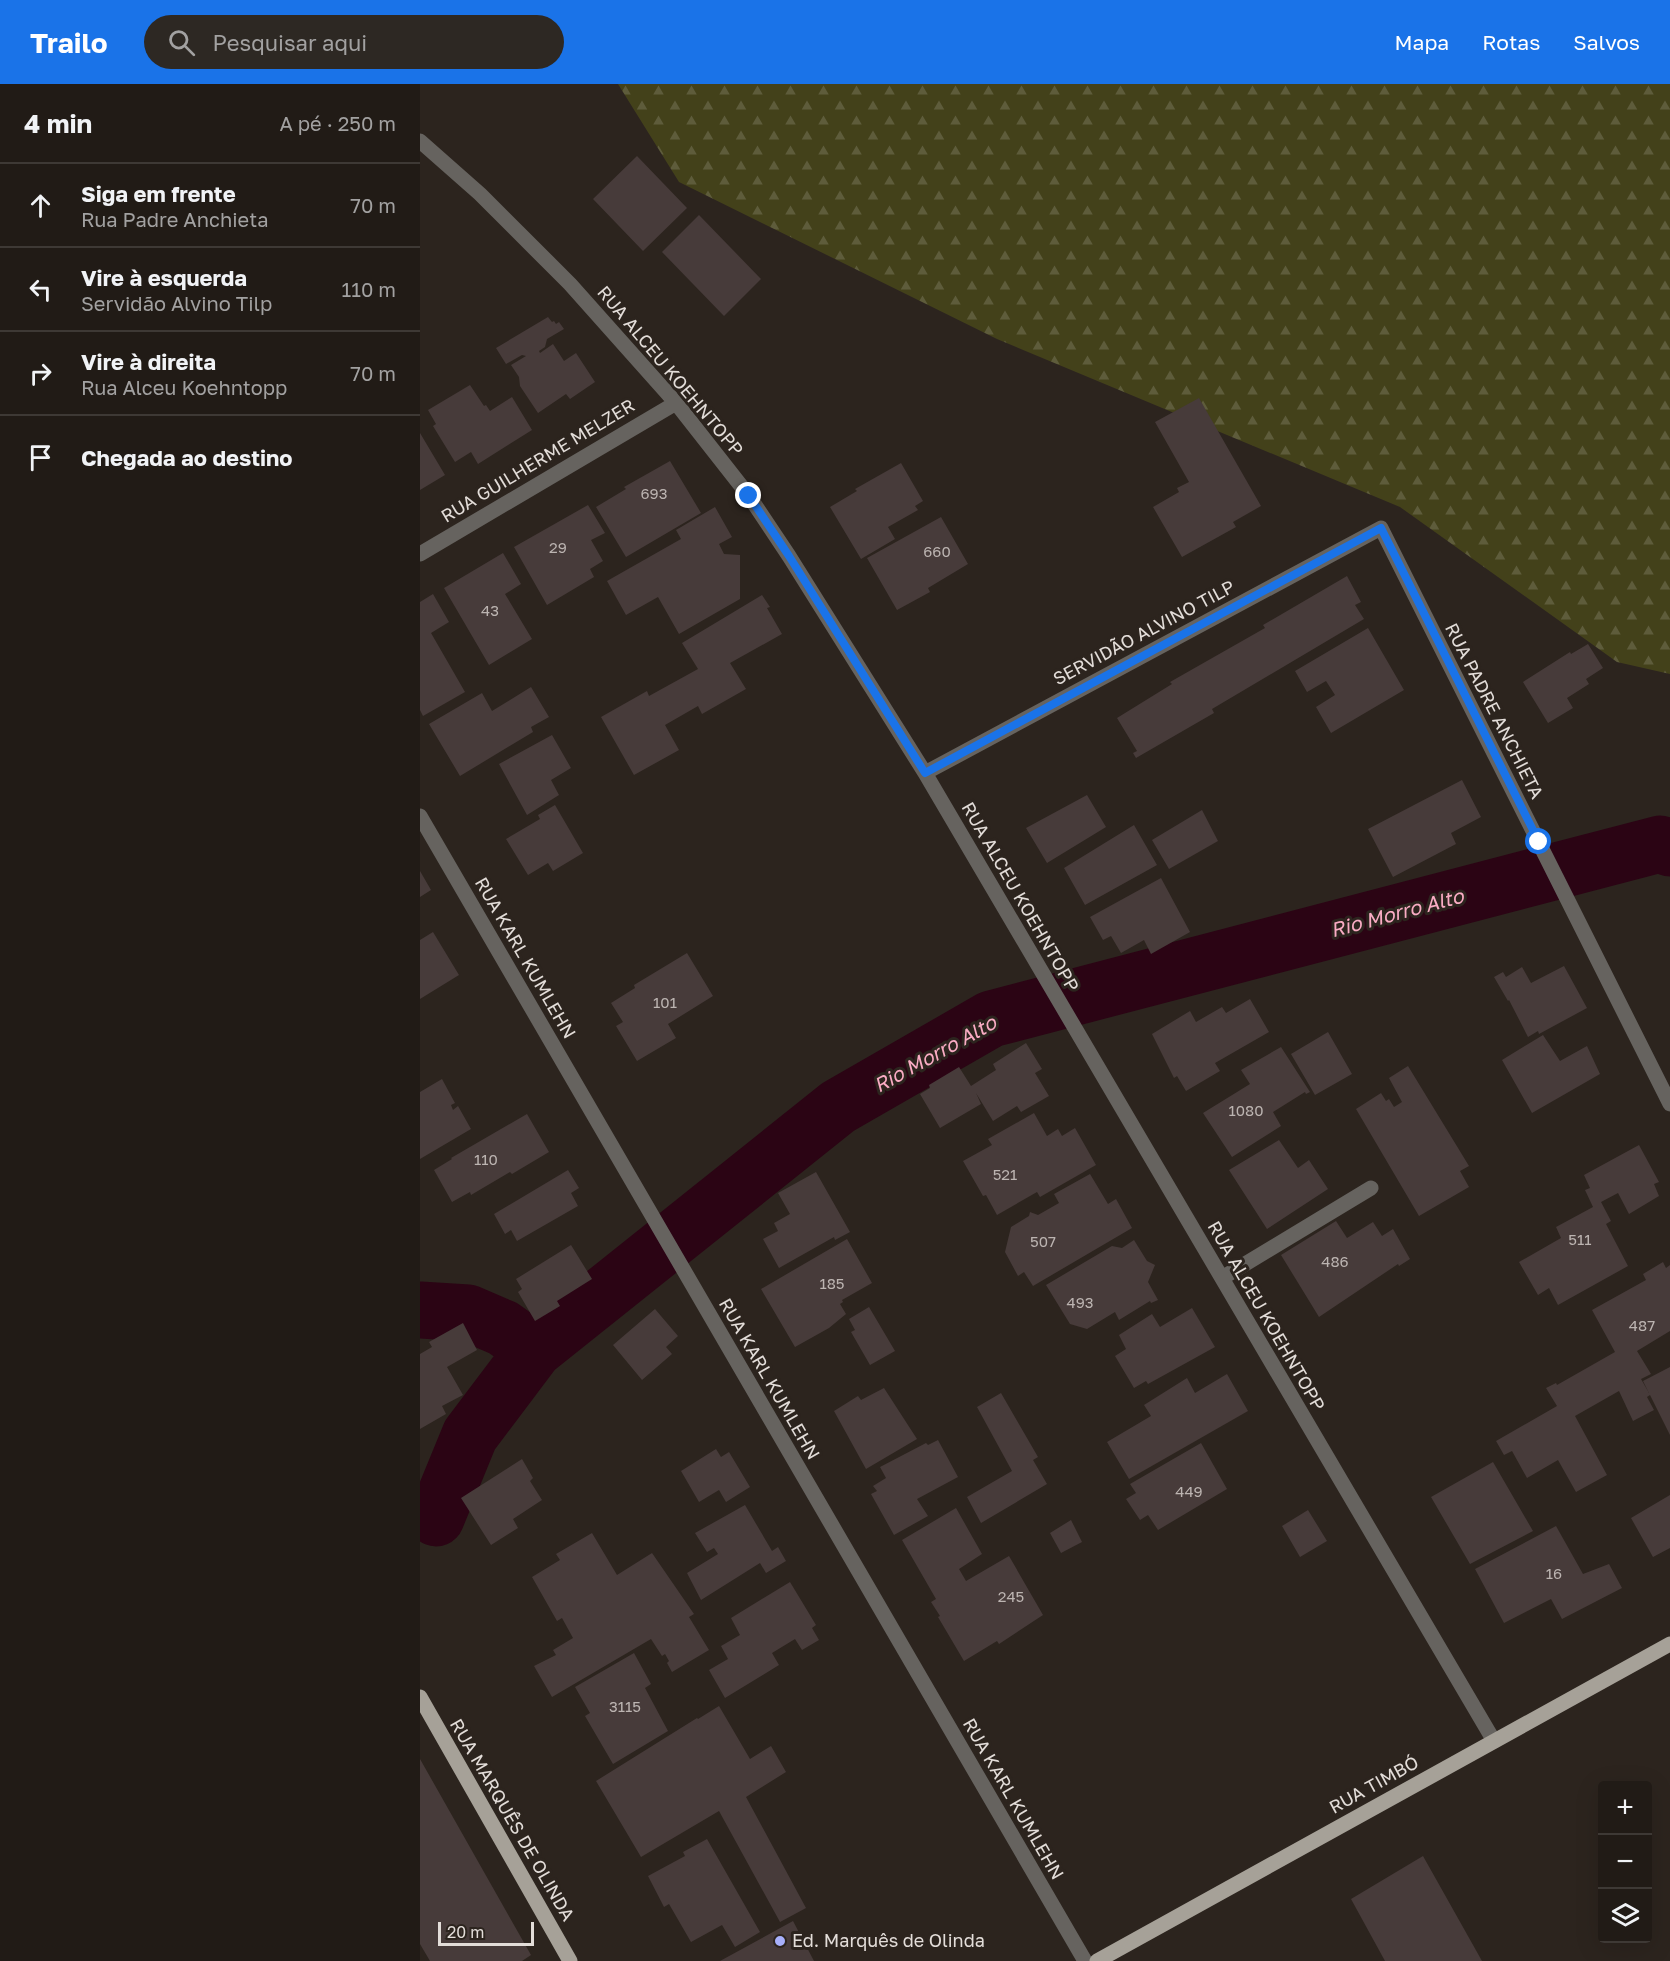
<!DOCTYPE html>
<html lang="pt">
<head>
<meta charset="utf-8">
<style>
	body { margin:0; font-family:"Golos Text",sans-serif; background:#2d2823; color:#f1f3f6 }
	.controls { position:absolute; right:18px; bottom:18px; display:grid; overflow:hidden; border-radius:6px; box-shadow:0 6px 24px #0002 }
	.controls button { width:54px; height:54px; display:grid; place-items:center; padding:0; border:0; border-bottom:2px solid #3e3935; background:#211b16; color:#f1f3f6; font:30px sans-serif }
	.scale { position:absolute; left:18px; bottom:15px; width:96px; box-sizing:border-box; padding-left:6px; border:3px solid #e3ddd9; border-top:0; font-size:16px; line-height:21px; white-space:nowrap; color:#e3ddd9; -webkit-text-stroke:4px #2c241e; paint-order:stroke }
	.stop { position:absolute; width:18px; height:18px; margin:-14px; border:4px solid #1a73e8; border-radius:50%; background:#fff }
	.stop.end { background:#1a73e8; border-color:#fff; box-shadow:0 2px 6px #0008 }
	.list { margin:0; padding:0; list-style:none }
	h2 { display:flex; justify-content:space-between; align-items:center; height:78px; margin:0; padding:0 24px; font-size:26px }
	h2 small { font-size:20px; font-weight:400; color:#a2a1a1 }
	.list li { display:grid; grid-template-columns:39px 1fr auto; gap:18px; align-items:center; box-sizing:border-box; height:84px; padding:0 24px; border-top:2px solid #3e3935 }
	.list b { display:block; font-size:22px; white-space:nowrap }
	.list p { margin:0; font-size:20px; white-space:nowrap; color:#a2a1a1 }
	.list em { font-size:20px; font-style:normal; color:#a2a1a1 }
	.icon { flex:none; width:33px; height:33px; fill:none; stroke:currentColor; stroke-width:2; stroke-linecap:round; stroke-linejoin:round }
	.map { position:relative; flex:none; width:1250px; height:1877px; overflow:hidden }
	header { display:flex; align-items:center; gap:36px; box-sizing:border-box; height:84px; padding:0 30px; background:#1a73e8; color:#fff }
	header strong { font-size:28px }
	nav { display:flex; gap:33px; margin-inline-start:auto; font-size:21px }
	.search { width:420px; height:54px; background:#2d2823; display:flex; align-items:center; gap:15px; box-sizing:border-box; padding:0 21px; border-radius:33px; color:#a2a1a1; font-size:22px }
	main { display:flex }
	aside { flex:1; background:#211b16 }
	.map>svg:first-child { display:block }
	.forest { fill:url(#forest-firs) }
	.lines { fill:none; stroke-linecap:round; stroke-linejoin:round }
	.river { stroke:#2b0414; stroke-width:57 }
	.building { fill:#473b3a }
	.minor { stroke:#66635f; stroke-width:15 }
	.major { stroke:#a6a198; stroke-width:15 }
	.route { stroke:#1a73e8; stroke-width:8 }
	.poi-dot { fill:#a8b0fc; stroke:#2c241e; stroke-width:2 }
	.labels { text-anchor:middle; stroke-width:6; stroke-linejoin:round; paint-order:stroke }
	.number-label { font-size:15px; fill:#bcb4b1 }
	.street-label { font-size:18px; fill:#e3ddd9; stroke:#2c241e }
	.poi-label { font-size:18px; fill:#e3ddd9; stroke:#2c241e; text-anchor:start }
	.water-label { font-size:20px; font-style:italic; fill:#faacc4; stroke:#2c241e }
</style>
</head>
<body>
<header>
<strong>Trailo</strong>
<div class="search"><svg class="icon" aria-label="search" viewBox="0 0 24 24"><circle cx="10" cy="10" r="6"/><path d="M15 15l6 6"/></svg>Pesquisar aqui</div>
<nav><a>Mapa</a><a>Rotas</a><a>Salvos</a></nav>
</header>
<main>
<aside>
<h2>4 min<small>A pé · 250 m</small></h2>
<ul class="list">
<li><svg class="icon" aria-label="ahead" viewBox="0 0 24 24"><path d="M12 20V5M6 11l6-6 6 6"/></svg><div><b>Siga em frente</b><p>Rua Padre Anchieta</p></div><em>70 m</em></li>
<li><svg class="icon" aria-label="left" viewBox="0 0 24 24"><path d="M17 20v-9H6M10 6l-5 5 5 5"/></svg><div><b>Vire à esquerda</b><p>Servidão Alvino Tilp</p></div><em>110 m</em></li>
<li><svg class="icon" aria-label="right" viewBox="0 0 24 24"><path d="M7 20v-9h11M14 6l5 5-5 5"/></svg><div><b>Vire à direita</b><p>Rua Alceu Koehntopp</p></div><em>70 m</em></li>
<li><svg class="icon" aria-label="arrive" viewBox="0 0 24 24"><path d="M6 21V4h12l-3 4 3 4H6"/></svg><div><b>Chegada ao destino</b></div></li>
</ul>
</aside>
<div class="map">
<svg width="1250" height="1877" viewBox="0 0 1250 1877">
	<defs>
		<pattern id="forest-firs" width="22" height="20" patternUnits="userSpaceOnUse" patternTransform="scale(1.5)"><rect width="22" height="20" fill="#43411a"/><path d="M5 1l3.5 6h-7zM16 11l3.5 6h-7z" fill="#5e5c3b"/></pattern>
	</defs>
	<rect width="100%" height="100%" fill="#2c241e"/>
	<path class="forest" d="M198 0H1250V590L1197 578 980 423 577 255 259 98Z"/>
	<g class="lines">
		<path class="river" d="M0 1226 48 1229 83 1244 114 1266
			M16 1434 50 1351 114 1266 418 1023 571 935 1240 760 1250 764"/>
	</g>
	<path class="building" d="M217 72 267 124 223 167 173 115Z
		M279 131 341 195 304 232 242 168Z
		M128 233 132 238 134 237 136 240 139 238 144 245 127 255 125 263 119 267 120 269 133 260 144 277 156 269 175 298 150 315 146 310 118 329 100 302 99 293 91 281 106 272 102 271 86 280 76 264Z
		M50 301 64 322 66 321 70 327 92 313 112 346 58 380 51 368 35 378 13 342 16 340 8 326Z
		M779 314 841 422 813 438 816 443 762 473 733 423 759 408 757 404 769 398 735 338Z
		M0 349 25 391 0 406Z
		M250 377 281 429 206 473 176 423 206 405 204 403Z
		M481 379 503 417 495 422 498 426 468 443 475 455 441 475 410 423 437 407 435 405Z
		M168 421 185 449 171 456 183 477 170 485 174 493 127 521 94 463Z
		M295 423 312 453 299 460 304 470 320 471V515L259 550 238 513 206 531 187 497 261 455 256 446Z
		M521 433 548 480 508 504 510 508 477 526 447 474Z
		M83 469 101 500 85 510 112 555 69 581 24 504Z
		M927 492 941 518 935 521 944 535 792 625 794 629 716 674 713 669 717 667 697 634 752 600 750 598 845 544 843 541Z
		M13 510 29 538 11 549 45 608 3 632 0 626V518Z
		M342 511 350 523 347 524 362 550 310 579 326 605 282 630 278 622 245 641 259 666 214 691 181 633 227 607 229 612 278 585 262 559Z
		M948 544 984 606 911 649 896 623 915 611 906 597 887 608 875 587Z
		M1168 560 1183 584 1166 595 1169 600 1147 614 1153 624 1128 639 1103 598 1150 568 1151 570Z
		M111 603 129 633 111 643 113 648 40 692 9 640 62 609 72 627Z
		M132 651 151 684 131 696 139 711 107 731 79 680Z
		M1042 696 1061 733 1031 749 1036 760 973 793 948 745Z
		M667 711 686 743 627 779 606 744Z
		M135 721 163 769 133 787 128 779 108 791 86 755 120 735 118 731Z
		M782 726 798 757 749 785 732 756Z
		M714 741 737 781 665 821 644 784Z
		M0 787 11 806 0 813Z
		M741 794 770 848 731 870 724 856 701 869 691 852 683 856 670 833Z
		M13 848 39 891 0 915V856Z
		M267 869 293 912 248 940 256 954 217 977 196 942 203 938 191 919 215 904 214 901Z
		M1144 882 1167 924 1119 950 1118 947 1108 953 1089 916 1088 917 1074 893 1083 888 1086 893 1102 883 1111 899Z
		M830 915 849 948 795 979 800 987 766 1007 757 992 754 994 732 950 770 927 776 938 802 923 806 929Z
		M908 948 932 990 895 1011 871 970Z
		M1123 951 1140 977 1167 962 1180 990 1112 1029 1082 976Z
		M606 959 622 985 615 989 629 1012 601 1028 597 1022 573 1037 556 1009 561 1020 520 1044 500 1010 510 1004 509 1001 539 983 551 1002 576 986 573 980Z
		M861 963 890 1008 886 1010 885 1008 853 1028 861 1042 812 1073 783 1029 830 1000 821 986Z
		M988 982 1049 1082 1040 1087 1049 1103 999 1132 936 1025 961 1009 966 1017 969 1015 974 1023 982 1018 969 994Z
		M22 995 35 1019 31 1021 33 1026 38 1022 51 1045 0 1075V1008Z
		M614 1029 627 1052 638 1045 642 1052 655 1044 676 1081 620 1113 617 1108 577 1131 566 1111 563 1112 543 1077 572 1061 568 1055Z
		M107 1030 129 1068 92 1090 90 1088 51 1111 50 1108 32 1118 14 1086 32 1075 31 1074Z
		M859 1056 878 1084 889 1076 908 1105 847 1145 809 1086Z
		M1219 1061 1239 1098 1234 1100 1239 1112 1209 1130 1198 1109 1181 1118 1191 1137 1186 1140 1208 1182 1138 1221 1129 1204 1118 1211 1099 1178 1141 1154 1136 1143 1173 1123 1165 1106 1170 1104 1164 1091Z
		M148 1086 159 1104 151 1109 158 1122 97 1157 91 1146 85 1150 74 1130Z
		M396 1088 430 1148 415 1156 414 1153 359 1184 343 1155 358 1147 354 1139 370 1130 358 1109Z
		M670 1090 688 1120 696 1115 712 1144 613 1202 604 1188 598 1192 585 1168 591 1143 609 1132 610 1128 618 1131 639 1119 634 1110Z
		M916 1137 927 1154 953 1138 962 1152 973 1145 990 1175 979 1182 978 1180 899 1233 861 1171Z
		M427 1155 452 1199 422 1216 423 1218 420 1220 426 1230 409 1244 375 1263 341 1205Z
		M714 1156 727 1177 735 1181 728 1198 738 1216 731 1219 730 1217 699 1236 695 1228 667 1245 650 1240 626 1201 692 1162 702 1164Z
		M151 1161 172 1195 137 1217 140 1222 115 1237 98 1208 102 1205 96 1195Z
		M1243 1178 1246 1184 1250 1181V1247L1217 1267 1231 1290 1221 1295 1229 1309 1223 1297 1250 1283V1351L1230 1311 1227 1313 1234 1326 1213 1337 1199 1307 1155 1332 1187 1391 1156 1408 1138 1376 1107 1394 1092 1367 1084 1371 1076 1357 1137 1322 1126 1304 1136 1299 1137 1301 1195 1268 1172 1226 1226 1196 1223 1190Z
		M449 1223 475 1267 450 1281 431 1248 435 1246 429 1235Z
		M772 1224 795 1263 728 1300 726 1297 714 1304 695 1272 706 1265 699 1251 732 1230 740 1243Z
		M235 1225 258 1252 246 1263 252 1270 222 1296 193 1261Z
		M43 1239 57 1266 27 1283 43 1311 22 1322 26 1330 0 1345V1270L12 1263 9 1258Z
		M807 1290 828 1327 709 1395 687 1358 731 1332 724 1321 767 1294 775 1309Z
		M464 1304 497 1355 446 1385 414 1327 438 1312 441 1316Z
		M581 1309 618 1373 613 1376 627 1400 561 1439 547 1413 592 1387 557 1323Z
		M518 1356 538 1393 497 1415 508 1432 474 1451 451 1410 457 1407 453 1402 466 1394 460 1383 506 1359 508 1361Z
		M781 1359 807 1405 738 1446 728 1431 720 1436 706 1415 716 1409 710 1400Z
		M296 1365 301 1373 309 1368 330 1403 306 1418 299 1406 279 1418 261 1387Z
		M102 1375 113 1394 110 1397 122 1416 93 1435 98 1444 71 1461 41 1414Z
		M1073 1378 1113 1447 1050 1480 1011 1413Z
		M1250 1411V1464L1233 1473 1211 1434Z
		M325 1421 352 1467 358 1463 366 1477 346 1489 340 1479 281 1516 267 1489 298 1470 294 1464 287 1468 275 1449Z
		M536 1424 562 1470 539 1485 546 1497 589 1472 623 1531 579 1560 577 1557 544 1577 518 1533 520 1532 511 1518 516 1515 482 1456Z
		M888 1426 907 1457 880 1473 862 1442Z
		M651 1436 662 1458 641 1469 630 1449Z
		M1136 1442 1163 1490 1189 1480 1202 1504 1142 1535 1131 1515 1084 1539 1055 1485Z
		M172 1449 197 1491 232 1469 274 1530 269 1533 289 1566 252 1588 247 1579 249 1577 245 1570 242 1572 231 1555 132 1613 114 1582 136 1571 133 1566 153 1554 142 1534 137 1537 112 1493 140 1476 136 1470Z
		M370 1498 396 1541 392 1544 399 1556 382 1566 375 1555 352 1569 359 1581 305 1614 289 1586 308 1575 301 1562 320 1551 311 1534Z
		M214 1569 231 1600 225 1604 248 1647 193 1680 165 1632 170 1629 155 1603Z
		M299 1622 330 1675 351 1662 366 1688 326 1713 386 1824 360 1838 299 1727 221 1773 176 1697 277 1634 278 1635Z
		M0 1675 111 1871 102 1877H10L0 1860Z
		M287 1755 340 1848 315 1863 302 1841 271 1858 249 1820 244 1823 228 1792 265 1772 263 1768Z
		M1003 1772 1062 1877H965L931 1815Z
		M373 1837 394 1877H300Z"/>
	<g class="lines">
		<path class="minor" d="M0 57 60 110 150 200 256 319 329 412 369 472 505 689 1074 1657
			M0 470 256 319
			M505 689 961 444 1250 1020
			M0 732 665 1877
			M802 1194 951 1104"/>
		<path class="major" d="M0 1613 150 1877
			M677 1877 1250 1560"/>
	</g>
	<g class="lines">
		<path class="route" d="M329 412 369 472 505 689 961 444 1119 758"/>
	</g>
	<circle class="poi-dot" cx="360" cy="1857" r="6"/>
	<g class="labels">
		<g class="number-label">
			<text x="234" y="415">693</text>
			<text x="138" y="469">29</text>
			<text x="517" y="473">660</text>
			<text x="70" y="532">43</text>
			<text x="245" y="924">101</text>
			<text x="826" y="1032">1080</text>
			<text x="66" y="1081">110</text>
			<text x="585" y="1096">521</text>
			<text x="1160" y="1161">511</text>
			<text x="623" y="1163">507</text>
			<text x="915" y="1183">486</text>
			<text x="412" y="1205">185</text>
			<text x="660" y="1224">493</text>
			<text x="1222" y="1247">487</text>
			<text x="769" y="1413">449</text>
			<text x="1134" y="1495">16</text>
			<text x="591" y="1518">245</text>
			<text x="205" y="1628">3115</text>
		</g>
		<g class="street-label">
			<text transform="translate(250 287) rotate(50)" y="6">RUA ALCEU KOEHNTOPP</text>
			<text transform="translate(118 377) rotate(-31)" y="6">RUA GUILHERME MELZER</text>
			<text transform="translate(724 549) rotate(-28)" y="6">SERVIDÃO ALVINO TILP</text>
			<text transform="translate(1074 627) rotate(63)" y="6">RUA PADRE ANCHIETA</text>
			<text transform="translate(600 813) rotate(60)" y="6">RUA ALCEU KOEHNTOPP</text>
			<text transform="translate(105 874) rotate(60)" y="6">RUA KARL KUMLEHN</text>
			<text transform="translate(846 1232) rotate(60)" y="6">RUA ALCEU KOEHNTOPP</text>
			<text transform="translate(349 1295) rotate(60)" y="6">RUA KARL KUMLEHN</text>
			<text transform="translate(954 1701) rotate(-29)" y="6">RUA TIMBÓ</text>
			<text transform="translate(593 1715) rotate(60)" y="6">RUA KARL KUMLEHN</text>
			<text transform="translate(92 1736) rotate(60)" y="6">RUA MARQUÊS DE OLINDA</text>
		</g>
		<g class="poi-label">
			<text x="372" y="1863">Ed. Marquês de Olinda</text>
		</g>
		<g class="water-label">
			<text transform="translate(977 829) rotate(-15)" y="7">Rio Morro Alto</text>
			<text transform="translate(515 970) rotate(-29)" y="7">Rio Morro Alto</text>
		</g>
	</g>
</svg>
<div class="controls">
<button>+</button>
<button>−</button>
<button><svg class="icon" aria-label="layers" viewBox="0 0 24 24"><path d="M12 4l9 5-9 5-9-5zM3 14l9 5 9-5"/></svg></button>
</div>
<div class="scale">20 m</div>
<div class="stop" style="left:1119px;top:758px"></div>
<div class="stop end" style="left:329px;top:412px"></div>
</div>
</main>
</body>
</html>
